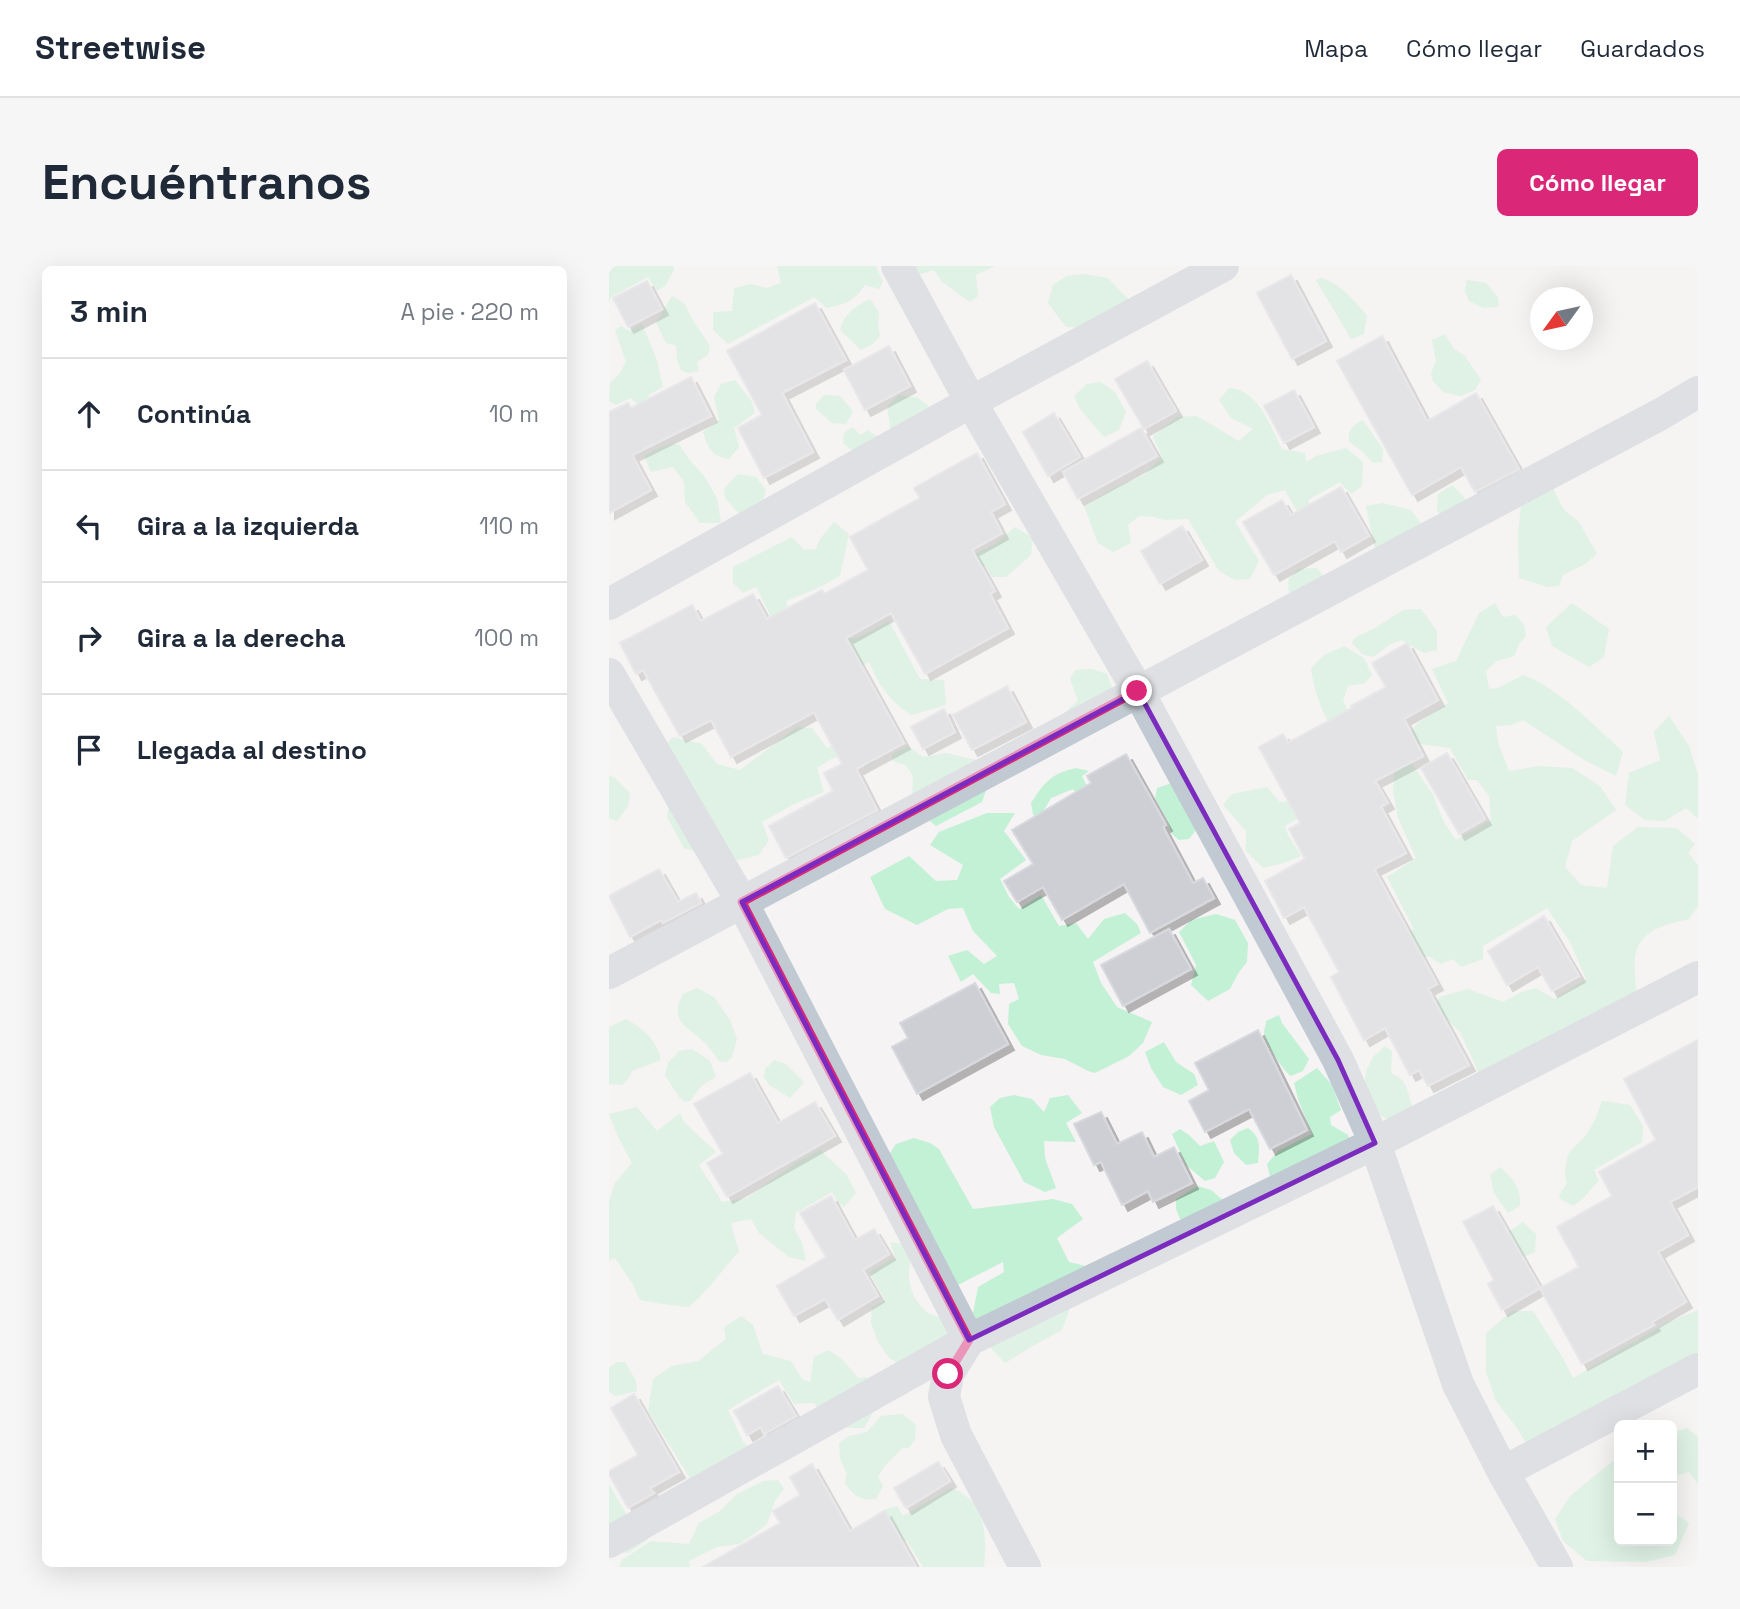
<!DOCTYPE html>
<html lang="es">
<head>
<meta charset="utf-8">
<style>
	body { margin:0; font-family:"Space Grotesk",sans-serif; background:#f6f6f7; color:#1f2937 }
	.controls { position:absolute; right:21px; bottom:21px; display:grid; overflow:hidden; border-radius:10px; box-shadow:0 7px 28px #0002 }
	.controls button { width:63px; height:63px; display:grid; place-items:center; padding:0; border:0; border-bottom:2px solid #e0e1e3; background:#fff; color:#1f2937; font:35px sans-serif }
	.compass { position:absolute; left:921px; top:21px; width:63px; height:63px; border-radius:50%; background:#fff; box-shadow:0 7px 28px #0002; rotate:237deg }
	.stop { position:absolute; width:21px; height:21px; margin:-16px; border:5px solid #db2777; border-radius:50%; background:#fff }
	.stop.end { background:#db2777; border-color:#fff; box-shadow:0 2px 7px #0008 }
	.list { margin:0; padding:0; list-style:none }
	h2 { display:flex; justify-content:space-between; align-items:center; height:91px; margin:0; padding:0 28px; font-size:30px }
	h2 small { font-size:23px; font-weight:400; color:#747a83 }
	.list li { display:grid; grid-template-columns:46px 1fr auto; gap:21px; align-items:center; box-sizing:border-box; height:112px; padding:0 28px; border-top:2px solid #e0e1e3 }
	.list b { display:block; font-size:26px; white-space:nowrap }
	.list em { font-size:23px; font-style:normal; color:#747a83 }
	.icon { flex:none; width:38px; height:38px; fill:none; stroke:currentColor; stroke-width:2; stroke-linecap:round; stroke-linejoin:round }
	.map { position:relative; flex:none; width:1089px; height:1301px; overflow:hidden; border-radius:10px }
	header { display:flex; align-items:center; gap:42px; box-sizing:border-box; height:98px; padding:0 35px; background:#fff; border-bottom:2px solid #e0e1e3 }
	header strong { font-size:33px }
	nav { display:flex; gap:38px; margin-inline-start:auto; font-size:24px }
	.intro { display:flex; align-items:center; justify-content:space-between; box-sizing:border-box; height:168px; padding:0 42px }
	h1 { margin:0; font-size:49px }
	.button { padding:18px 32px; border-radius:10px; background:#db2777; color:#fff; font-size:24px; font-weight:700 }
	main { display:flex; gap:42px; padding:0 42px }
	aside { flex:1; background:#fff; border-radius:10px; box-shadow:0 7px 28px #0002 }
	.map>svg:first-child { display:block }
	.green { fill:#c3f1d5 }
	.building { fill:#cdcfd5; stroke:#d7d9de; stroke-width:2; filter:url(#shadow) }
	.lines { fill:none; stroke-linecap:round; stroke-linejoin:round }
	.minor { stroke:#c1cad2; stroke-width:32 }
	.route { stroke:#db2777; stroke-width:9 }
	.marked { fill:none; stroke:#7b2cbf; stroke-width:5; stroke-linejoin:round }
</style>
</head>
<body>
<header>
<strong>Streetwise</strong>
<nav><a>Mapa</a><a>Cómo llegar</a><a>Guardados</a></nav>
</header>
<div class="intro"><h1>Encuéntranos</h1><a class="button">Cómo llegar</a></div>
<main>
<aside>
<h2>3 min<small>A pie · 220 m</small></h2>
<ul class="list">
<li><svg class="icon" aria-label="ahead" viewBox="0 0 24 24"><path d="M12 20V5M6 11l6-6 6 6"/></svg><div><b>Continúa</b></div><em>10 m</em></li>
<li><svg class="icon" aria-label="left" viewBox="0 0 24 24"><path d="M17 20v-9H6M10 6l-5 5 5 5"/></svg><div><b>Gira a la izquierda</b></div><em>110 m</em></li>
<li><svg class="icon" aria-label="right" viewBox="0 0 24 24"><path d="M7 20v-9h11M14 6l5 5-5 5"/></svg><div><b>Gira a la derecha</b></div><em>100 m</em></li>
<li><svg class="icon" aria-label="arrive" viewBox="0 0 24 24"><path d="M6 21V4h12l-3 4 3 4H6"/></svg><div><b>Llegada al destino</b></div></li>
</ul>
</aside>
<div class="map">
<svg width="1089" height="1301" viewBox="0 0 1089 1301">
	<defs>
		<filter id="shadow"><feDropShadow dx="6" dy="6" stdDeviation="0" flood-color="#0004"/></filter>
	</defs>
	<rect width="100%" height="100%" fill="#f5f3f3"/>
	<path class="green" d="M0 0H64L65 3 57 19 48 25 39 11 2 31 0 37Z
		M168 0H267L274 16 270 23 256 19C244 36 239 37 218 42L205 31 119 78 104 64V46L123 45 125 22 142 18 158 22 172 17Z
		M302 0H386L367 9 369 30 361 36 333 16 325 4 306 10Z
		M474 8 499 12 520 34 488 62 457 61 439 37 444 19 458 10Z
		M712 12C732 17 745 35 758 49L755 68 742 73 707 14Z
		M858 14 877 17 889 31 890 41 874 42 860 35 856 25Z
		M63 30 75 37 85 56 101 80 99 89 88 96 90 105 79 107 72 104 68 94 67 79 57 77 47 56Z
		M261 33 270 46 269 57 271 70 264 78 252 84 231 64C236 46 246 41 261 33Z
		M33 58 47 91 54 121 41 128 36 137H27L22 132 7 139 0 135 1 117 11 107 17 96 6 64 12 60 20 65Z
		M836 68 845 83 856 90 872 114 866 124 852 130 834 126 824 115 822 107 827 95 823 74Z
		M126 114 142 134 146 147 125 162 130 181 120 193C101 189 100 183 94 166L110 154 105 131 112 118Z
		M492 116 506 126 517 146 510 164 495 171 471 143 465 130 478 118Z
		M620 122C650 124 661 160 673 183L696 187 697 196 707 190 737 182 754 196 753 220 742 228 731 216 699 234 706 256 695 258 676 224 658 229 626 256 650 295 641 313 626 314 610 305 579 253 555 254 546 251 530 250 519 259 522 277 504 286 489 277 475 240 507 221 535 209 553 191 544 170 568 151 588 150 630 175 644 163 622 152 610 134Z
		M215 129 231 130 244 145 237 158 223 157 207 143V138Z
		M290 129 309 132 323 143 282 166 278 140Z
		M754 154 774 183 773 196 764 197 753 185 740 176C739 164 743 159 754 154Z
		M244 161 251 169 259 164 269 171 248 188 234 177 235 167Z
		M65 178 71 179 79 192 95 210 108 232 112 257H91L76 236 75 216 64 201 42 206 35 190 52 181Z
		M129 208 147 211 157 224 149 250H132L116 232 115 223Z
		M843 219 855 231 863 250H831L828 243 829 228Z
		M942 219 955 244 970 256 988 288 976 298 954 309 950 320 939 321 910 312 909 269 912 239Z
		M774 237 802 244 822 271 818 291 789 300 766 283 757 240Z
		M225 256 240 268 231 310 209 322 177 335 180 348 229 373 248 372 280 355 311 413 335 414 337 439 302 449C281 435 270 420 260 396L200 427 147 321 134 327 124 317V301L183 271 195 284 207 283 211 273Z
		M406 261 424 272 422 289 397 311H383L376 300 341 319 361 290 385 279Z
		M708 302 726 324 725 340 710 347 680 330 679 314 689 303Z
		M886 337 894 351 906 349 915 359 917 370 911 377 905 390 888 395 877 405 880 423 889 422 914 409C948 421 987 461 1014 486L1007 510 975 494 914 454 902 459 887 460 889 477 900 505 930 500 963 502 991 520 1007 544 963 575 956 601 972 619 998 622 1004 580 1029 561 1068 562 1086 578 1079 587 1089 599V640L1080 653C1020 665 1022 684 1029 738L866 819 869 805 851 766 825 741 830 731 859 723 894 736 912 726 927 722 945 733 977 713 961 676 938 642 874 680V693L852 701 844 693 832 698 819 690 794 699 782 672 805 663 778 611 807 592 789 552 784 525 786 494 800 493 824 529 835 556 847 574 882 554 880 530 868 514H859L841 482 803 477 798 470 809 457 839 437 823 403 847 395 870 347Z
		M963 337 1000 363 995 391 980 401 943 380 937 361Z
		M812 343 828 365V384L815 387 792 374 782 378 764 391 753 388 743 377 745 373 749 370 766 362 794 344Z
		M735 380 755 392 763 409 756 417 739 420 734 434 748 466 730 475C715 449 706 432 702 402L715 389Z
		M483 403 498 408 503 421 492 440 435 464 469 435 461 413 466 404Z
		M1060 450 1080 480 1089 509V553L1077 542 1056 555 1036 554 1016 539 1020 507 1051 494 1045 466Z
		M188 461 203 462 218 482 246 468 256 480 264 496 256 501 238 489 222 493 208 502 215 526 185 538 153 556 160 574 150 589 120 596 75 582 58 551 66 498 57 479 64 471 93 478 108 498 131 504Z
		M299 480 314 491 337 487 367 494 380 516 373 536 327 560C305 541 302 539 304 510L297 499 284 495 283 488Z
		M467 502 480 505 473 510 479 523 474 535 464 523 442 532 435 544 443 555 434 554 424 549 422 537C436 516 441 508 467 502Z
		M0 509 6 512 21 527 19 540 8 555 0 552Z
		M563 517 588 563 580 573 570 574 563 568 559 556 546 532 548 522Z
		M658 521 671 536 686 534 691 551 676 560 679 569 692 590 675 597 654 602 637 585V565L614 539 623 528Z
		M378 547H406L395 565 417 594 391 613 400 631 410 643 432 629 450 660 467 657 479 673 495 653 516 647 528 658 532 667 484 696 492 717 508 741 543 756 534 777 520 790 486 807 479 805 456 793 432 789 413 780 399 758 400 738 410 733 405 717 390 718 391 728 382 727 364 708 352 716 339 690 358 684 375 698 388 690 364 665 354 642 339 643 308 659 276 643 261 611 300 590 327 615 348 614 354 599 321 579 330 566Z
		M607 648 626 654 639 677 638 696 630 706 621 723 599 735 582 719 587 699 570 666 582 654Z
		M88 722 105 731 121 754 128 773 123 791 118 796 110 795C106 789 101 782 96 777 79 760 59 757 74 728Z
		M670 749 673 757 700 793 694 805 682 810C674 805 656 776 655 767 655 763 657 759 657 755Z
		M17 753C36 764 47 773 52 794L23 805 20 812 13 819 0 818V761Z
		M555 776 567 796 585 808 589 819 572 829 554 821 542 802 536 786Z
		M776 780 783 785 782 807C796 813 797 819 801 833 802 840 808 848 811 854L788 860 767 846 755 818 758 803 764 791Z
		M83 783 101 795 107 811 93 819 81 835 76 836 70 831 56 809 59 797 70 785Z
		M165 794 177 798 195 816 181 832 160 819 155 811 156 803Z
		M708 802 723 819 732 844 721 851 722 859 739 869 745 886 662 915 658 898 669 885 703 868 689 833 685 817Z
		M405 829 423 833 435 846 441 832 459 829 473 847 457 857 467 876 435 875 436 892 447 922 436 926 415 916 385 861 381 841 391 832Z
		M993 835 1021 839 1034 860 1033 876 985 904 990 915C980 924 976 933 964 940L950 932 952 925 958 918 956 907 959 888 977 869 987 852Z
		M28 841 48 865 71 847 75 856 107 886 90 899 113 936 138 932 186 897 211 884 238 909 247 927 235 941 229 937 223 926 187 947 185 962 193 977 197 995 180 991 150 967 142 953 122 957 124 966 130 985C113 1004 99 1025 80 1041L53 1038 31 1034 23 1017 6 992 0 994V936L6 917 23 897 9 871 0 848Z
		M639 862C653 872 650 881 649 897L637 899 625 887 621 874 629 866Z
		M571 863 580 869 591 880 605 875 615 896 606 912 596 915 577 899 563 868Z
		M305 872 321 877 330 883 364 943 444 933 463 938 474 953 448 972 460 996 477 1000 453 1064 420 1082 396 1097 378 1078 364 1047 369 1021 395 1006 394 996 343 1022 278 892 287 878Z
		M891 901C905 913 912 922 911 940L899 947 885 927 881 909Z
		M589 920 602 924 615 935 574 960 567 943V933Z
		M914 956 927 968 926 986 907 994 890 972Z
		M281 976 294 978 302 994C296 1013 303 1035 319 1047 324 1050 330 1051 336 1052L345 1072 301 1103 280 1092 269 1076 262 1057 263 1041 276 1034 260 1006 286 991Z
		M1089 1044V1111L921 1184 908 1162 887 1135 877 1106V1067L903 1045H924L955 1094 964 1112 1055 1058Z
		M132 1050 144 1059 154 1088 182 1095 193 1113 201 1116 205 1091 219 1084 233 1093 249 1112 257 1111 273 1130 255 1162C227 1163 221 1160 205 1137L185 1138 170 1114 119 1144 135 1177 152 1191 44 1260 38 1274 19 1287 0 1285V1218L18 1249 81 1212 39 1145 44 1113 63 1100 89 1095 117 1073 115 1061Z
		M8 1096H16L27 1115 28 1125 7 1130 0 1126V1102Z
		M294 1148 307 1159 306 1173 300 1182H293L275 1201 269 1211 274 1220 267 1233C253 1235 244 1230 236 1217L238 1208 231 1193 230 1177 240 1170 258 1166 272 1150Z
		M1078 1162 1089 1171V1218L1080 1206 1063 1211V1167Z
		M1010 1190V1275H1063V1245L1080 1257 1066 1289 1036 1296 978 1295 954 1275 946 1253 961 1230Z
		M169 1214 175 1223 166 1235 158 1258 148 1266 130 1278 108 1281 80 1295 81 1301H10L13 1294 42 1275 80 1278 90 1257 111 1245 128 1228 155 1215Z
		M342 1222C377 1234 378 1269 375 1301H314L298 1275 275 1278 262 1252 272 1245 288 1240 294 1250Z"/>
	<path class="building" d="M682 9 717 75 683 93 648 27Z
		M38 15 53 43 19 61 4 32Z
		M206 37 237 94 173 127 204 186 155 212 129 162 153 149 118 85Z
		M773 70 818 155 867 127 910 203 866 226 852 201 803 229 728 95Z
		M280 80 301 120 256 144 235 104Z
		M538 95 567 145 535 163 506 113Z
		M82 111 102 150 23 189 42 224 0 247V146L19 137 22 142Z
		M685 124 705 161 675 177 655 140Z
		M445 147 471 191 439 210 414 166Z
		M532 162 548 190 469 233 454 206Z
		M368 187 396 238 382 246 393 267 363 284 386 325 381 328 399 362 316 408 282 347 237 372 295 477 247 503 268 544 177 592 160 560 224 525 215 507 233 498 205 446 122 491 102 454 71 470 34 404 27 408 11 377 83 339 92 355 144 328 158 353 213 324 215 328 259 304 241 271 311 232 305 222Z
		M732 221 760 270 732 286 726 275 665 309 634 256 673 234 682 249Z
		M573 260 593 294 551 318 532 285Z
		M798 377 829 434 795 453 814 490 766 515 779 537 772 541 797 587 765 603 828 718 819 723 860 799 819 820 810 804 801 809 776 762 755 774 722 711 730 706 695 641 675 652 656 615 696 593 680 563 691 557 650 481 674 468 679 477 743 442 742 440 777 421 763 397Z
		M398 420 417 456 363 484 344 449Z
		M335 443 346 466 314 483 302 461Z
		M838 487 876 553 850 568 812 502Z
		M517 488 557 559 554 561 584 617 594 612 605 632 541 667 515 618 453 654 434 621 408 636 395 615 424 598 403 564 482 517 478 510Z
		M50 603 69 636 87 627 92 637 54 657 52 654 21 671 0 630Z
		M935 650 970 710 943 725 929 701 898 719 879 685Z
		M560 663 582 703 514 740 492 699Z
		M366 717 399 778 308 828 283 781 299 772 291 757Z
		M649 764 698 864 661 883 640 843 596 866 580 835 600 824 586 797Z
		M1089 774V921L1061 936 1079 969 1049 986 1077 1036 1043 1056 1045 1059 973 1098 931 1022 970 1001 948 961 1003 930 990 906 1047 874 1015 813Z
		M141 807 169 857 206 836 226 870 118 931 98 897 114 888 85 838Z
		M492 846 508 878 533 866 545 891 565 881 583 917 544 936 539 925 513 939 492 896 485 899 465 858Z
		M222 930 246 974 265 963 280 988 254 1004 269 1030 229 1054 216 1033 185 1050 168 1020 217 991 191 947Z
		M884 940 931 1022 893 1044 879 1018 885 1014 854 956Z
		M169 1120 187 1150 155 1168 152 1161 138 1169 125 1145Z
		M25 1128 70 1206 41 1222 45 1227 19 1242 0 1208V1205L29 1189 2 1142Z
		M329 1196 341 1215 297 1242 285 1222Z
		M203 1198 241 1265 276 1245 307 1301H94L171 1257 164 1245 191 1229 181 1211Z"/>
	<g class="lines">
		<path class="minor" d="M288 0 362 136 529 425 729 794 766 877 849 1118 894 1206 948 1301
			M0 338 362 136 614 0
			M0 408 133 636 360 1074 339 1108 335 1131 347 1169 416 1301
			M0 707 1050 149 1089 126
			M894 1206 1089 1103
			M0 1276 360 1074 766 877 1089 711"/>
	</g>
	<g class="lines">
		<path class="route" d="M339 1108 360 1074 133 636 528 425"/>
	</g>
	<path d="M0 0H1089V1301H0ZM529 425 729 794 766 877 360 1074 133 636Z" fill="#f5f3f3" fill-opacity=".55" fill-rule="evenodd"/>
	<path class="marked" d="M529 425 729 794 766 877 360 1074 133 636Z"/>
</svg>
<div class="controls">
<button>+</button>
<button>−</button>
</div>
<svg class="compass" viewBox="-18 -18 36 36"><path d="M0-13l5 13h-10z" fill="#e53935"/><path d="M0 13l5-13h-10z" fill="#747a83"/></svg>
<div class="stop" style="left:339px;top:1108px"></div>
<div class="stop end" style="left:528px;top:425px"></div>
</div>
</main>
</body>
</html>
